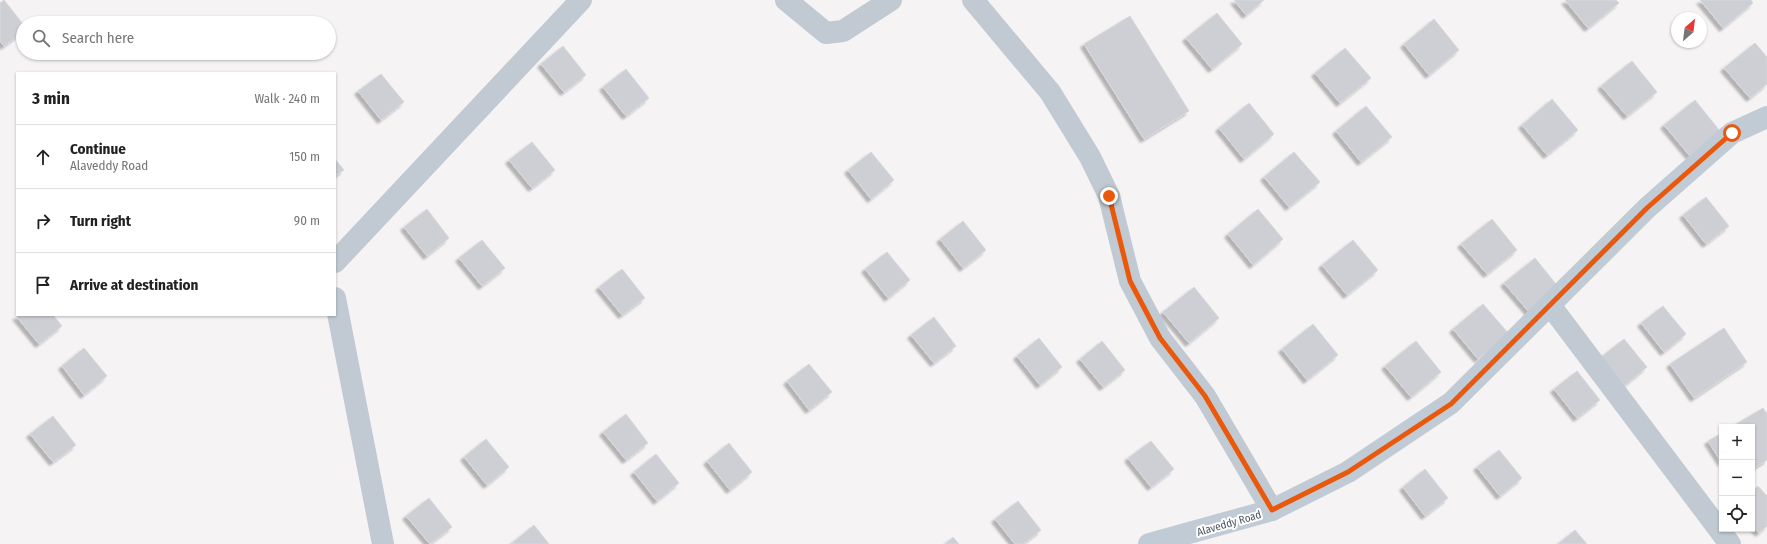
<!DOCTYPE html>
<html lang="en">
<head>
<meta charset="utf-8">
<style>
	body { margin:0; font-family:"Fira Sans Condensed",sans-serif; background:#f6f6f6; color:#222 }
	.controls { position:absolute; right:12px; bottom:12px; display:grid; overflow:hidden; border-radius:0px; box-shadow:0 1px 3px #0004 }
	.controls button { width:36px; height:36px; display:grid; place-items:center; padding:0; border:0; border-bottom:1px solid #e0e0e0; background:#fff; color:#222; font:20px sans-serif }
	.compass { position:absolute; left:1671px; top:12px; width:36px; height:36px; border-radius:50%; background:#fff; box-shadow:0 1px 3px #0004; rotate:28deg }
	.stop { position:absolute; width:12px; height:12px; margin:-9px; border:3px solid #ea580c; border-radius:50%; background:#fff }
	.stop.end { background:#ea580c; border-color:#fff; box-shadow:0 1px 4px #0008 }
	.list { margin:0; padding:0; list-style:none }
	h2 { display:flex; justify-content:space-between; align-items:center; height:52px; margin:0; padding:0 16px; font-size:17px }
	h2 small { font-size:13px; font-weight:400; color:#767676 }
	.list li { display:grid; grid-template-columns:26px 1fr auto; gap:12px; align-items:center; box-sizing:border-box; height:64px; padding:0 16px; border-top:1px solid #e0e0e0 }
	.list b { display:block; font-size:15px; white-space:nowrap }
	.list p { margin:0; font-size:13px; white-space:nowrap; color:#767676 }
	.list em { font-size:13px; font-style:normal; color:#767676 }
	.icon { flex:none; width:22px; height:22px; fill:none; stroke:currentColor; stroke-width:2; stroke-linecap:round; stroke-linejoin:round }
	.map { position:relative; flex:none; width:1767px; height:544px; overflow:hidden }
	.search { position:absolute; background:#fff; box-shadow:0 1px 3px #0004; left:16px; top:16px; width:320px; height:44px; display:flex; align-items:center; gap:10px; box-sizing:border-box; padding:0 14px; border-radius:22px; color:#767676; font-size:15px }
	.panel { position:absolute; background:#fff; box-shadow:0 1px 3px #0004; left:16px; top:72px; width:320px; height:244px; border-radius:0px }
	.map>svg:first-child { display:block }
	.building { fill:#cdcfd5; stroke:#d7d9de; filter:url(#shadow) }
	.lines { fill:none; stroke-linecap:round; stroke-linejoin:round }
	.street { stroke:#c1cad2; stroke-width:22 }
	.secondary { stroke:#c1cbd6; stroke-width:22 }
	.route { stroke:#ea580c; stroke-width:5 }
	.labels { text-anchor:middle; stroke-width:4; stroke-linejoin:round; paint-order:stroke }
	.street-label { font-size:11px; fill:#4a5661; stroke:#fff }
</style>
</head>
<body>
<div class="map">
<svg width="1767" height="544" viewBox="0 0 1767 544">
	<defs>
		<filter id="shadow"><feDropShadow dx="-3.5" dy="3.5" stdDeviation="1" flood-color="#0004"/></filter>
	</defs>
	<rect width="100%" height="100%" fill="#f5f3f3"/>
	<path class="building" d="M4 0 23 24V32L4 46 0 41V3Z
		M1234 0H1264L1246 15Z
		M1565 0H1616L1619 3 1588 28Z
		M1700 0H1751L1753 3 1723 28Z
		M1217 13 1242 44 1212 69 1186 38Z
		M1130 16 1189 111 1144 139 1084 44Z
		M1434 19 1459 50 1429 75 1404 44Z
		M1755 43 1767 57V84L1750 98 1724 68Z
		M563 46 586 75 564 92 541 64Z
		M1345 48 1371 78 1340 103 1315 73Z
		M1632 61 1657 92 1627 116 1601 86Z
		M626 69 649 98 626 116 603 87Z
		M381 74 404 102 381 120 358 91Z
		M1552 99 1578 130 1547 155 1522 125Z
		M1695 100 1720 131 1690 156 1664 125Z
		M1249 103 1274 134 1244 159 1219 128Z
		M1366 106 1392 137 1361 162 1336 131Z
		M532 142 555 170 532 188 509 160Z
		M871 152 894 180 871 199 848 170Z
		M1294 152 1320 182 1289 207 1264 177Z
		M335 159 344 170 335 176Z
		M1706 197 1729 226 1706 244 1683 215Z
		M427 209 449 238 427 256 404 227Z
		M1258 209 1283 239 1253 265 1228 234Z
		M1492 219 1517 250 1487 274 1461 244Z
		M963 221 986 250 963 268 940 239Z
		M482 240 505 268 482 286 459 258Z
		M1353 240 1378 270 1347 295 1322 265Z
		M887 252 910 280 888 298 865 269Z
		M1535 258 1560 289 1530 313 1504 283Z
		M622 269 645 298 622 315 599 287Z
		M1194 287 1219 318 1189 343 1163 312Z
		M1483 304 1509 334 1478 359 1453 329Z
		M1663 306 1686 334 1664 352 1641 323Z
		M53 315 62 326 39 344 16 316Z
		M934 317 956 346 934 363 911 335Z
		M1313 324 1338 355 1307 380 1282 349Z
		M1724 328 1747 362 1694 398 1670 364Z
		M1039 338 1062 367 1040 385 1017 356Z
		M1624 339 1647 367 1624 386 1601 357Z
		M1102 341 1125 370 1103 387 1080 359Z
		M1416 341 1441 372 1411 397 1385 366Z
		M84 348 107 376 84 395 62 366Z
		M809 364 832 392 809 410 787 381Z
		M1577 371 1600 400 1577 418 1554 389Z
		M1763 408 1767 414V460L1752 469V427H1731Z
		M626 414 648 443 626 460 603 432Z
		M53 416 76 445 53 462 30 434Z
		M1722 433V463L1708 441Z
		M486 439 509 467 487 485 464 457Z
		M1151 441 1174 469 1151 487 1128 458Z
		M729 443 752 472 730 490 707 461Z
		M1499 450 1522 478 1500 496 1477 467Z
		M656 454 679 483 657 501 634 472Z
		M1425 469 1448 498 1425 516 1403 487Z
		M1758 486 1767 496V526L1759 533 1752 524V491Z
		M429 498 452 527 430 544 406 516Z
		M1018 501 1041 530 1023 544H1015L995 519Z
		M534 525 549 544H513L512 543Z
		M1575 530 1587 544H1558Z
		M953 537 959 544H945Z"/>
	<g class="lines">
		<path class="street" d="M786 0 826 33 843 31 891 0
			M973 0 1050 92 1090 157 1109 196 1130 281 1160 338 1205 396 1272 510
			M335 262 581 0
			M335 298 383 544
			M1550 305 1730 544"/>
		<path class="secondary" d="M1149 544 1272 510 1348 472 1451 403 1647 208 1732 133 1767 117"/>
	</g>
	<g class="lines">
		<path class="route" d="M1109 196 1130 281 1160 338 1205 396 1272 510 1348 472 1451 404 1647 208 1732 133"/>
	</g>
	<g class="labels">
		<g class="street-label">
			<text transform="translate(1229 523) rotate(-16)" y="4">Alaveddy Road</text>
		</g>
	</g>
</svg>
<div class="controls">
<button>+</button>
<button>−</button>
<button><svg class="icon" aria-label="locate" viewBox="0 0 24 24"><circle cx="12" cy="12" r="6"/><path d="M12 2v4M12 18v4M2 12h4M18 12h4"/></svg></button>
</div>
<svg class="compass" viewBox="-18 -18 36 36"><path d="M0-13l5 13h-10z" fill="#e53935"/><path d="M0 13l5-13h-10z" fill="#767676"/></svg>
<div class="stop" style="left:1732px;top:133px"></div>
<div class="stop end" style="left:1109px;top:196px"></div>
<div class="search"><svg class="icon" aria-label="search" viewBox="0 0 24 24"><circle cx="10" cy="10" r="6"/><path d="M15 15l6 6"/></svg>Search here</div>
<section class="panel">
<h2>3 min<small>Walk · 240 m</small></h2>
<ul class="list">
<li><svg class="icon" aria-label="ahead" viewBox="0 0 24 24"><path d="M12 20V5M6 11l6-6 6 6"/></svg><div><b>Continue</b><p>Alaveddy Road</p></div><em>150 m</em></li>
<li><svg class="icon" aria-label="right" viewBox="0 0 24 24"><path d="M7 20v-9h11M14 6l5 5-5 5"/></svg><div><b>Turn right</b></div><em>90 m</em></li>
<li><svg class="icon" aria-label="arrive" viewBox="0 0 24 24"><path d="M6 21V4h12l-3 4 3 4H6"/></svg><div><b>Arrive at destination</b></div></li>
</ul>
</section>
</div>
</body>
</html>
